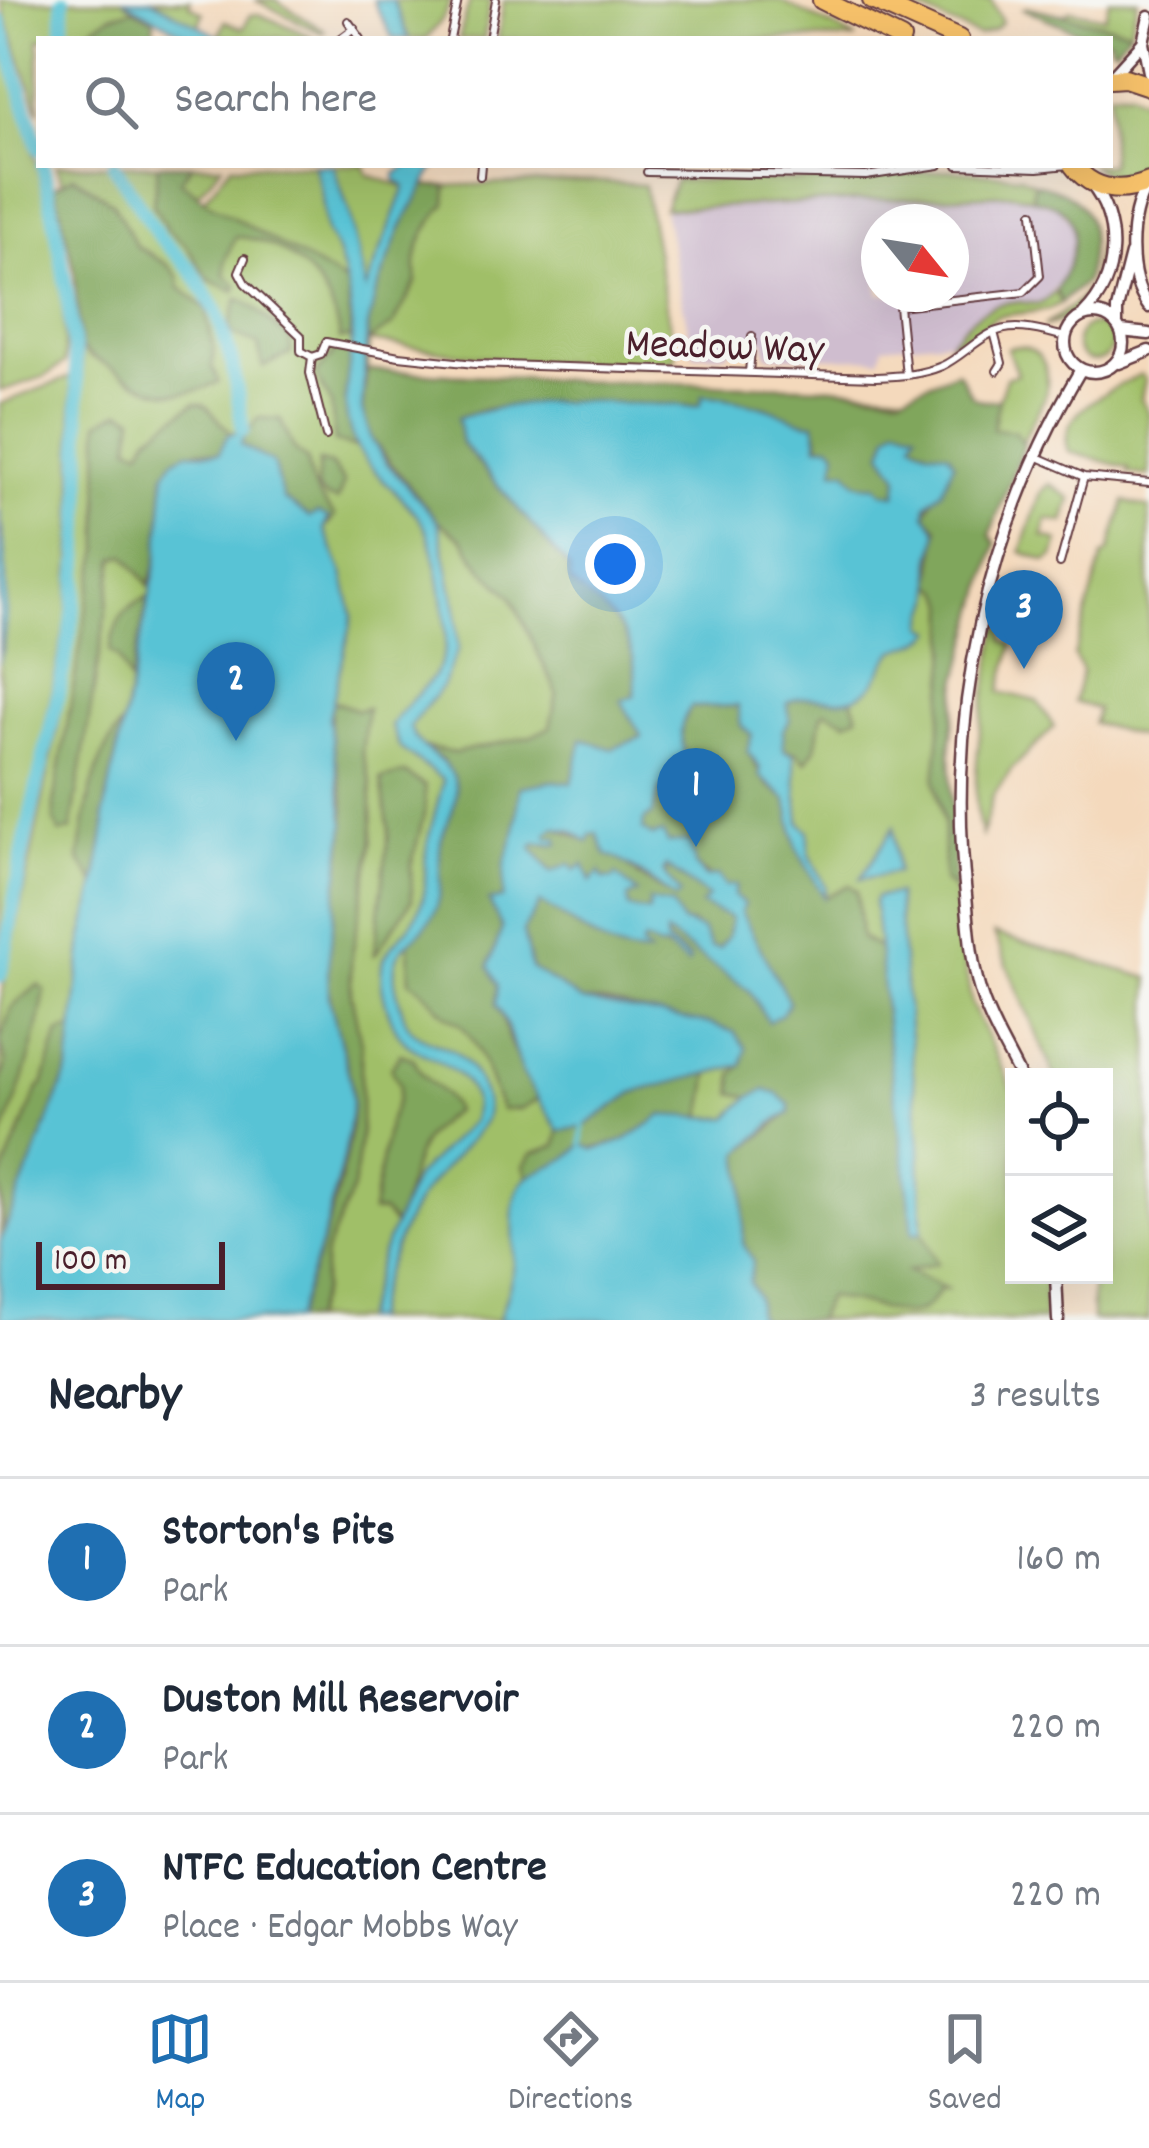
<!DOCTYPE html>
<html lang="en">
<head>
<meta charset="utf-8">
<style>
	body { margin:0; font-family:Dekko,sans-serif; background:#f2f2f3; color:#1f2937 }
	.controls { position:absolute; right:36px; bottom:36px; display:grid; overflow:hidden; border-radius:0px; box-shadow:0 12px 48px #0002 }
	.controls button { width:108px; height:108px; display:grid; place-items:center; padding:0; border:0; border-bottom:3px solid #e0e1e3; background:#fff; color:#1f2937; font:60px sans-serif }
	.compass { position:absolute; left:861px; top:204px; width:108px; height:108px; border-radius:50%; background:#fff; box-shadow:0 12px 48px #0002; rotate:120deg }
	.scale { position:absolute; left:36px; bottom:30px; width:189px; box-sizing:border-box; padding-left:12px; border:6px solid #4a1f2b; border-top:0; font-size:33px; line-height:42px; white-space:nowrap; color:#4a1f2b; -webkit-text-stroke:9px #f6f6f2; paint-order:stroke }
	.you { position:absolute; left:615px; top:564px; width:42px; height:42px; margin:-30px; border:9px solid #fff; border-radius:50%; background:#1a73e8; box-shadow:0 0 0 18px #1a73e833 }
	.badge { display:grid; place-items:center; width:78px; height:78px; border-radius:50%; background:#1f6fb2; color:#fff; font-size:39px; font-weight:700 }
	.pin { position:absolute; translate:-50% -99px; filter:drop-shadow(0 3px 6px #0008) }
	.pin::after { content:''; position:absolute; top:63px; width:42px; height:36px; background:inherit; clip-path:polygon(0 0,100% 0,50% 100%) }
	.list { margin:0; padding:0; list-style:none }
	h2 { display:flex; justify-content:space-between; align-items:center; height:156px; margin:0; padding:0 48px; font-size:51px }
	h2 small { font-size:39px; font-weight:400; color:#747a83 }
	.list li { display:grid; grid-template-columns:78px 1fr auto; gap:36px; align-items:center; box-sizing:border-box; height:168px; padding:0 48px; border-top:3px solid #e0e1e3 }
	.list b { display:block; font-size:45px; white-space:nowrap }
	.list p { margin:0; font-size:39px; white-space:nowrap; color:#747a83 }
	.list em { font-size:39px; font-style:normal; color:#747a83 }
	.icon { flex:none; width:66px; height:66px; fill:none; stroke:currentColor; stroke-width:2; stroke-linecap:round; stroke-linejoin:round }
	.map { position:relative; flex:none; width:1149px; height:1320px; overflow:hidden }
	.search { position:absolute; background:#fff; box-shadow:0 12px 48px #0002; left:36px; right:36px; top:36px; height:132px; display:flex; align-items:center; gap:30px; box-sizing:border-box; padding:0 42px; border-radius:0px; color:#747a83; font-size:45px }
	.sheet { height:660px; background:#fff }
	nav { display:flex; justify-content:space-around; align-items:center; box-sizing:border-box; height:168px; border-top:3px solid #e0e1e3; background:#fff; font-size:33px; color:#747a83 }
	nav a { display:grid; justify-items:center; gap:6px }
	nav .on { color:#1f6fb2 }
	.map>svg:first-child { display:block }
	.industrial { fill:#cfbdcf; fill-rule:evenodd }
	.green { fill:#a0bf68; stroke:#756f4a; stroke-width:3 }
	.forest { fill:#80a65c; stroke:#656244; stroke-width:3 }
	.water { fill:#59c3d5; stroke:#527180; stroke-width:3; fill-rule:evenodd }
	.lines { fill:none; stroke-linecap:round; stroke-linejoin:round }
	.stream { stroke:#59c3d5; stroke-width:4.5 }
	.canal { stroke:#59c3d5; stroke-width:14 }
	.service-casing { stroke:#643b41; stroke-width:10 }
	.minor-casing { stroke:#643b41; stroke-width:15 }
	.trunk-casing { stroke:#643b41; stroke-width:22 }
	.service { stroke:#fff; stroke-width:6 }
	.minor { stroke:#fff; stroke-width:10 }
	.trunk { stroke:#f6c16b; stroke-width:18 }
	.labels { text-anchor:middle; stroke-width:9; stroke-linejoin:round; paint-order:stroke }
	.street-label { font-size:42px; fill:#4a1f2b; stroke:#f6f6f2 }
</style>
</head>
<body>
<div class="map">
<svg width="1149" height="1320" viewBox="0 0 1149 1320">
	<rect width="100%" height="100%" fill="#f6f6f2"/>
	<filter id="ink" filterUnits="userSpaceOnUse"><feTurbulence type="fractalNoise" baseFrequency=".00833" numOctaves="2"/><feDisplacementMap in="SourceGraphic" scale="24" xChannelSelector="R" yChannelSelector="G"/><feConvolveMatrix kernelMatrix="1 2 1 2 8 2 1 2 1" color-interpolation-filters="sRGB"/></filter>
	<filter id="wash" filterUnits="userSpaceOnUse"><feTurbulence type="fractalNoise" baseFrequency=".004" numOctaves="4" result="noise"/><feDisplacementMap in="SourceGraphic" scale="48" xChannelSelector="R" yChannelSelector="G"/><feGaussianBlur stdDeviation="2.7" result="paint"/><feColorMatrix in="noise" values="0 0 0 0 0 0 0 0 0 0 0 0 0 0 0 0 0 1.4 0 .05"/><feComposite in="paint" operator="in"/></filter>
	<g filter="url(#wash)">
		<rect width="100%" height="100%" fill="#f4d9bc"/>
		<path class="industrial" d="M1012 194 1060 208 1073 227 1072 251 1065 275 1042 303 1012 302 986 309 961 327 951 340 884 346 880 359 767 356 764 340 737 337 728 354 693 355 664 209ZM879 222H951V294H879Z"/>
		<path class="green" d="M0 0H123L134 9 112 15 87 31V39H39V112Z
			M151 0H190L189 5 203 13 198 27Z
			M255 0H275L325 31 322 33Z
			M393 0H451L442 20 426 39H409Z
			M470 0H490L484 39H459Z
			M504 0H779L857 39H498Z
			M898 0H991L1002 22 994 30 978 36Z
			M1109 0H1138L1130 30 1062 15 1071 10 1105 17Z
			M258 14 309 35 313 39 219 37 225 21 243 29 251 15Z
			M0 43C31 125 68 276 65 363L44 377 0 391Z
			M1110 91H1131L1149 103V163C1131 179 1109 179 1090 165H1110Z
			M56 165H158L153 205 168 231 194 213 231 165H364L368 175 405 187 593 181 644 185 676 359 655 365 514 361 369 341 368 370 578 381 832 387 992 401 999 399 1006 378 1017 374 1007 348C1032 342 1049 358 1047 384 1046 400 1036 413 1029 428 1014 462 1003 499 990 535L996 544 958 682 950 750V828L958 927 972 1005 1014 1093V1275H1046L1044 1320H0V1004L58 726 80 583 85 466 81 348 90 357 153 255 136 246 113 203 75 177 63 184Z
			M192 165H222L199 194 180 181Z
			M951 170 1021 176 1034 183 1032 198 1012 194 664 209 675 180 833 181Z
			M1099 242 1104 244C1099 282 1086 317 1044 326L1077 302 1091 285Z
			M1056 290 1061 303 1048 310 998 316 948 346C960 326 986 303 1012 302 1023 301 1030 305 1042 303Z
			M1076 343a18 18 0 1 1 36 0a18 18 0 1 1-36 0Z
			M1141 374 1145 380 1141 399 1149 413V476L1128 473 1129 468 1069 452C1054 412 1114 388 1141 374Z
			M71 377C74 457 76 537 67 616L0 954V404Z
			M1050 484 1071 499 1064 522 1047 519 1043 536 1059 541 1054 557 1047 561 1021 552 1041 492Z
			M1125 501 1149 508V739L1093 723 1097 709 1074 702 1082 671 1074 656 1103 556 1109 552Z
			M1003 627 1004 640 1013 645 1000 692 1037 701 1054 727 1012 769 993 796 982 835C965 787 988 681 998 628Z
			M994 934 1149 978V1320H1092V1275H1104V1077H1055Z"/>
		<path class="forest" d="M1028 7 1130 30 1116 48 1110 45V39H1096L1023 9Z
			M134 9 154 20 153 39H87V31L112 15Z
			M158 165H192L180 181 210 204 348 284 351 338 340 339C336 289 286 237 235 237L225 261V275L237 286 235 291 209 280 186 245 168 231 153 205Z
			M74 176 113 203 136 246 168 265 178 276 180 288 207 309C206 331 219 345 212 366L218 382C173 406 144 388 105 364 95 359 89 356 81 348L74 270 55 186Z
			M1034 183C1096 194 1097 229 1085 282L1061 303 1056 290C1069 268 1086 227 1060 208 1054 203 1040 201 1032 198Z
			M424 186H447L446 204C427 224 411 252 417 281L393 325 368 341C363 298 401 222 424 186Z
			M238 298C260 308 270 325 290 338L291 353 263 367 258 344 232 334 230 324Z
			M336 350 351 353 345 399 355 447 335 442 331 403 316 375Z
			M367 370 578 381 832 387 901 395 957 371C972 390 965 405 999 399L993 429 1014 431 1024 443 990 535 996 544 958 682 950 750 955 890 944 881V823L935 781 948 652V603L942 591 932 584 938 528 926 515C927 509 948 471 954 463L913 441 917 431 898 425 889 434 883 452 899 476 896 495C851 486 822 470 815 423 797 425 779 410 761 406 743 401 722 397 704 395L700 405 651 408 589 401 484 409 459 417 462 444 569 568 571 583C616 617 640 637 635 696L622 700 642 737 612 749 593 744 577 760 572 783 554 781 520 787 515 832 505 863 503 899 490 901 502 928 489 966 498 985 496 1005C506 1018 504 1029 510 1043 518 1063 527 1079 540 1097L522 1109 502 1110C488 1081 483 1047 460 1024 455 1020 448 1018 444 1013 431 1001 427 990 410 981L409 940C456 894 428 888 442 836 446 821 453 806 456 790L443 761 423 747 454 753 532 736 550 727 557 693 511 596 483 569 462 539 438 521 372 440 362 410Z
			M195 403 205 405 231 433 219 453 198 450 165 473 158 556 149 586 126 555 115 558 71 830 60 833 54 820V804L88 599 100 550 99 422 121 411 134 417 130 446 141 450 149 436Z
			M257 418 280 419 294 449 307 460C310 485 318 498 335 516L324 529 318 513 309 517 283 499 273 463 240 444Z
			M319 462 331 465 344 483 337 501 325 497 317 488Z
			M147 598 146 609 130 683 118 657 110 651C114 624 122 608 147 598Z
			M797 697 852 698 858 716 847 721 826 711 822 715 816 748 806 762 798 753 784 750 781 742 787 702Z
			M333 701 357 710 367 708 362 752 371 783 373 839 351 960V994L361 1043V1131L353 1188 325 1253 322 1290 311 1320H295C316 1262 354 1158 352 1098 350 1055 328 1017 328 973 327 921 344 870 345 818 346 777 323 743 333 701Z
			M738 706 752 735 748 752 767 784 787 800 797 849 825 897 849 885 857 891 861 938 881 949 892 1077 906 1152 914 1233 922 1232 937 1263 908 1271 949 1290 940 1289C923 1320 908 1316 877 1308 861 1303 844 1300 827 1297L816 1320H763L757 1315V1297L749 1282 753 1261 743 1243 744 1184 740 1153 790 1113 766 1090 750 1097 733 1093V1074L742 1065 734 1032 603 1002 582 1001 531 968 523 931 540 902C575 923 607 956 647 954L641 947 644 940 690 959 666 941 665 932 749 990 768 1021 789 1001 725 886C696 869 673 846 642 830 644 812 653 793 670 785L683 794 702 789 675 761 679 730 691 707Z
			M122 725 104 812 105 827 96 884 79 860C86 814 91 762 122 725Z
			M405 773 425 786V810L411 867 412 900 374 956 389 831 381 779Z
			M555 827 587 841 591 834 597 833 600 840 640 877 666 893V865L708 897 705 904 731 918 728 936 719 948 711 947 692 924 680 923 672 905H659L642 913 629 908 627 898 636 893 613 879 603 878 600 873 591 882 586 872H552L532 848 535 843 550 845 547 833Z
			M38 985 45 990C36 1044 21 1092 0 1143V1083L6 1064 0 1041 11 1008Z
			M68 1030 75 1031 69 1069 4 1232 0 1182 38 1089 43 1085 59 1033Z
			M400 1054 414 1059C421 1083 446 1087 455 1111 402 1145 418 1177 394 1225L383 1212H372L388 1125 398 1099 400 1085 391 1068Z
			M710 1071 702 1119 663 1115 624 1141 576 1153 552 1168 528 1177 524 1166 533 1153 556 1146 559 1131 583 1127 635 1092Z"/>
		<path class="water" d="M123 0H151L224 39H194Z
			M373 0H393L409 39H393Z
			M313 165H333L348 209 366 289 405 187 395 179 396 174 408 165H436L400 230 375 296 367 331 362 410 372 440 386 462 438 521 456 608 458 649 442 687 410 726C416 754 456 758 456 790 457 808 444 825 441 842 437 863 444 885 437 906 421 950 381 936 399 999 402 1010 405 1024 414 1032 425 1042 442 1044 455 1052 471 1064 490 1095 486 1116 484 1129 430 1180 418 1200 397 1236 380 1280 372 1320H362L381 1255 415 1177 472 1121C485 1075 436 1064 408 1044 399 1037 393 1024 389 1013 363 938 409 951 423 898 427 884 424 867 426 852 429 828 439 805 443 780L400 748 391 726C406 699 436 685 444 653 450 629 436 547 424 526 401 488 358 470 348 423 341 392 352 363 352 332 352 303 346 278 337 252 334 243 326 236 325 227 323 205 323 187 313 165Z
			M703 395C722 397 743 401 761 406 781 411 797 423 815 423L818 445 831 444 837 451 834 470H847C854 482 862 487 876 485L883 492 896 494 899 476 883 452 889 434 898 425 917 431 913 441C925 452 935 449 949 453L954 462 942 491 927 504 926 515C943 534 937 536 932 558 929 571 935 586 933 598 931 608 926 614 925 626L934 631C920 647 901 644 892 654 875 673 882 685 855 697 833 706 808 690 787 703L790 720 783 730 784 750 794 755 800 822 809 831V853L826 887 824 897 797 849 787 800 760 776V768L747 751 752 735 741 726 738 706 691 707C678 725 680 735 685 756L675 761 702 789 699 799 670 785 660 790 652 814 644 820 643 830 653 836 663 833 668 843 691 841 695 865 705 877 719 876 725 886 736 885 734 896 744 904 741 912 789 1002 782 1014 768 1022 749 990 666 933V942L690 960 688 964 665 947 659 948 644 941 641 947 649 954C606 958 577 921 540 903L523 931 531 968 582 1001 711 1024 734 1032 746 1048 742 1065 635 1092 583 1127 559 1131C549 1112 529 1089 521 1070 512 1049 510 1024 496 1005L498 985 489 966 502 928 489 901 503 898 505 863 515 832 520 787 554 781 572 783 582 739 612 749 642 737 621 700 635 696C640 637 615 617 571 583L569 568 462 443 458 418C497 405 546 400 588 401 617 402 644 405 673 404 684 404 688 409 700 405ZM555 827 572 831 588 842 591 834 597 833 606 855C622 857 659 888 676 899L680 894 663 872 666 866 708 897 701 905 731 918 728 936 719 948 711 947 702 930 681 922 672 905 649 901V912L629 908 628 898 637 893 616 874 613 879H603L600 872 591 881 584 864 575 870 570 864 551 872 532 848 535 843 559 844 557 837 549 838 547 834Z
			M243 430 245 433 241 445 273 463 283 499 309 517 318 513 328 518 324 529 343 573 353 616 329 718 345 824 328 967 329 997 350 1079 352 1103 345 1151 324 1234 295 1320H0V1242L69 1069 83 937 96 884 105 827 104 813 158 556 165 473 174 459 188 452 219 453 227 436Z
			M0 510C7 561 10 612 0 663Z
			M894 827 897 872 860 879Z
			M897 894 920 1147 922 1232 913 1233C908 1181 899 1130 892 1077 884 1019 882 960 874 902L876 897Z
			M765 1090 778 1094 790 1105V1113L774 1122 740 1153 744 1184 743 1243 753 1261 749 1282 757 1297V1315L763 1320H499C504 1302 512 1282 514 1264 516 1240 506 1197 526 1179 544 1164 564 1167 582 1144L595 1150 624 1141 663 1115 728 1118 750 1097Z"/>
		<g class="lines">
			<path class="stream" d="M582 1144 583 1127"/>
			<path class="canal" d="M63 0V39
				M0 21 39 149
				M114 165 159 237 191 269 217 312 233 366 243 430
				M0 976C10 935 15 892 23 851 42 755 71 661 79 564 88 431 72 294 43 165"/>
		</g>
	</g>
	<g filter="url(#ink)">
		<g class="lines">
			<defs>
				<path id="service" d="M348 21 361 39
					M340 39 355 28
					M450 39 458 0
					M489 39 496 0
					M958 165 1038 168 1068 165
					M647 172 866 176 939 165
					M480 176 481 165
					M245 258 239 272 245 283 301 336V351L312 357
					M994 332 1002 363 997 371
					M749 373 752 336
					M906 375 899 306 1024 292 1040 276 1033 213
					M326 436 310 373 312 357 321 354 326 342 399 356 475 364 876 377C899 376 920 375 942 366 959 358 973 343 990 334 1014 322 1041 331 1065 337
					M1038 457 1084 477 1149 483
					M1060 563 1084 477"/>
				<path id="minor" d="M1143 42 1149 72
					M1111 77 1143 42 1149 16
					M1147 185C1128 217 1126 276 1149 307
					M1065 343a29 29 0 1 1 58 0a29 29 0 1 1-58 0Z
					M1084 314C1120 279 1121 221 1091 184
					M1117 323V309L1131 254
					M1121 331 1149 334
					M1119 363 1149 351
					M1020 1077C1007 1049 990 1024 981 994 971 962 969 928 966 895 945 712 987 528 1081 369
					M1056 1275 1058 1320"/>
				<path id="trunk" d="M822 0 901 39
					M872 0 959 39
					M1110 79 1125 78 1149 86
					M1073 165C1093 191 1120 194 1149 182"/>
			</defs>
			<use href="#service" class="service-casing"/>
			<use href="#minor" class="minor-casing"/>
			<use href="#trunk" class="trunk-casing"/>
			<use href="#service" class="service"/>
			<use href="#minor" class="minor"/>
			<use href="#trunk" class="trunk"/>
		</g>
	</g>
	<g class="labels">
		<g class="street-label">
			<text transform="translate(725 343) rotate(2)" y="15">Meadow Way</text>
		</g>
	</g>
</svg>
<div class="controls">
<button><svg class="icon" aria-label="locate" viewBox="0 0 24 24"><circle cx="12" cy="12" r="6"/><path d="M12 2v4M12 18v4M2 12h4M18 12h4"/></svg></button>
<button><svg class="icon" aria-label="layers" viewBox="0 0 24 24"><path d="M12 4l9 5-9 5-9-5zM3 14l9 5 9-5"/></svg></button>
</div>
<svg class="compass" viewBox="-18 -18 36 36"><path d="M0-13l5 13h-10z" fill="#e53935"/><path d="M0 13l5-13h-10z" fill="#747a83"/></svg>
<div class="scale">100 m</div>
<div class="you"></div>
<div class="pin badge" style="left:696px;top:847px">1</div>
<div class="pin badge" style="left:236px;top:741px">2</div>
<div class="pin badge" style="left:1024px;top:669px">3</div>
<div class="search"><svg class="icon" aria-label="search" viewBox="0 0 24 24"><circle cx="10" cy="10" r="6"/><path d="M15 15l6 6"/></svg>Search here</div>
</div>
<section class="sheet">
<h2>Nearby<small>3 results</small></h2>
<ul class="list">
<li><span class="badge">1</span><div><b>Storton's Pits</b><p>Park</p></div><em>160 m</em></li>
<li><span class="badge">2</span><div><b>Duston Mill Reservoir</b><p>Park</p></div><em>220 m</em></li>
<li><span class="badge">3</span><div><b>NTFC Education Centre</b><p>Place · Edgar Mobbs Way</p></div><em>220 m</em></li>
</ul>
</section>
<nav>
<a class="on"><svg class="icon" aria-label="map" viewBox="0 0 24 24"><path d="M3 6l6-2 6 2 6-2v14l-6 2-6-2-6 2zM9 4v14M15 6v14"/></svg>Map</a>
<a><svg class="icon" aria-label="directions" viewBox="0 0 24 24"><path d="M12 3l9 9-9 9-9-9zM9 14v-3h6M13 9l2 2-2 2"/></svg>Directions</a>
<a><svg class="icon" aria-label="saved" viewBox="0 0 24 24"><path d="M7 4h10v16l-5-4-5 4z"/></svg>Saved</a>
</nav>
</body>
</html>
